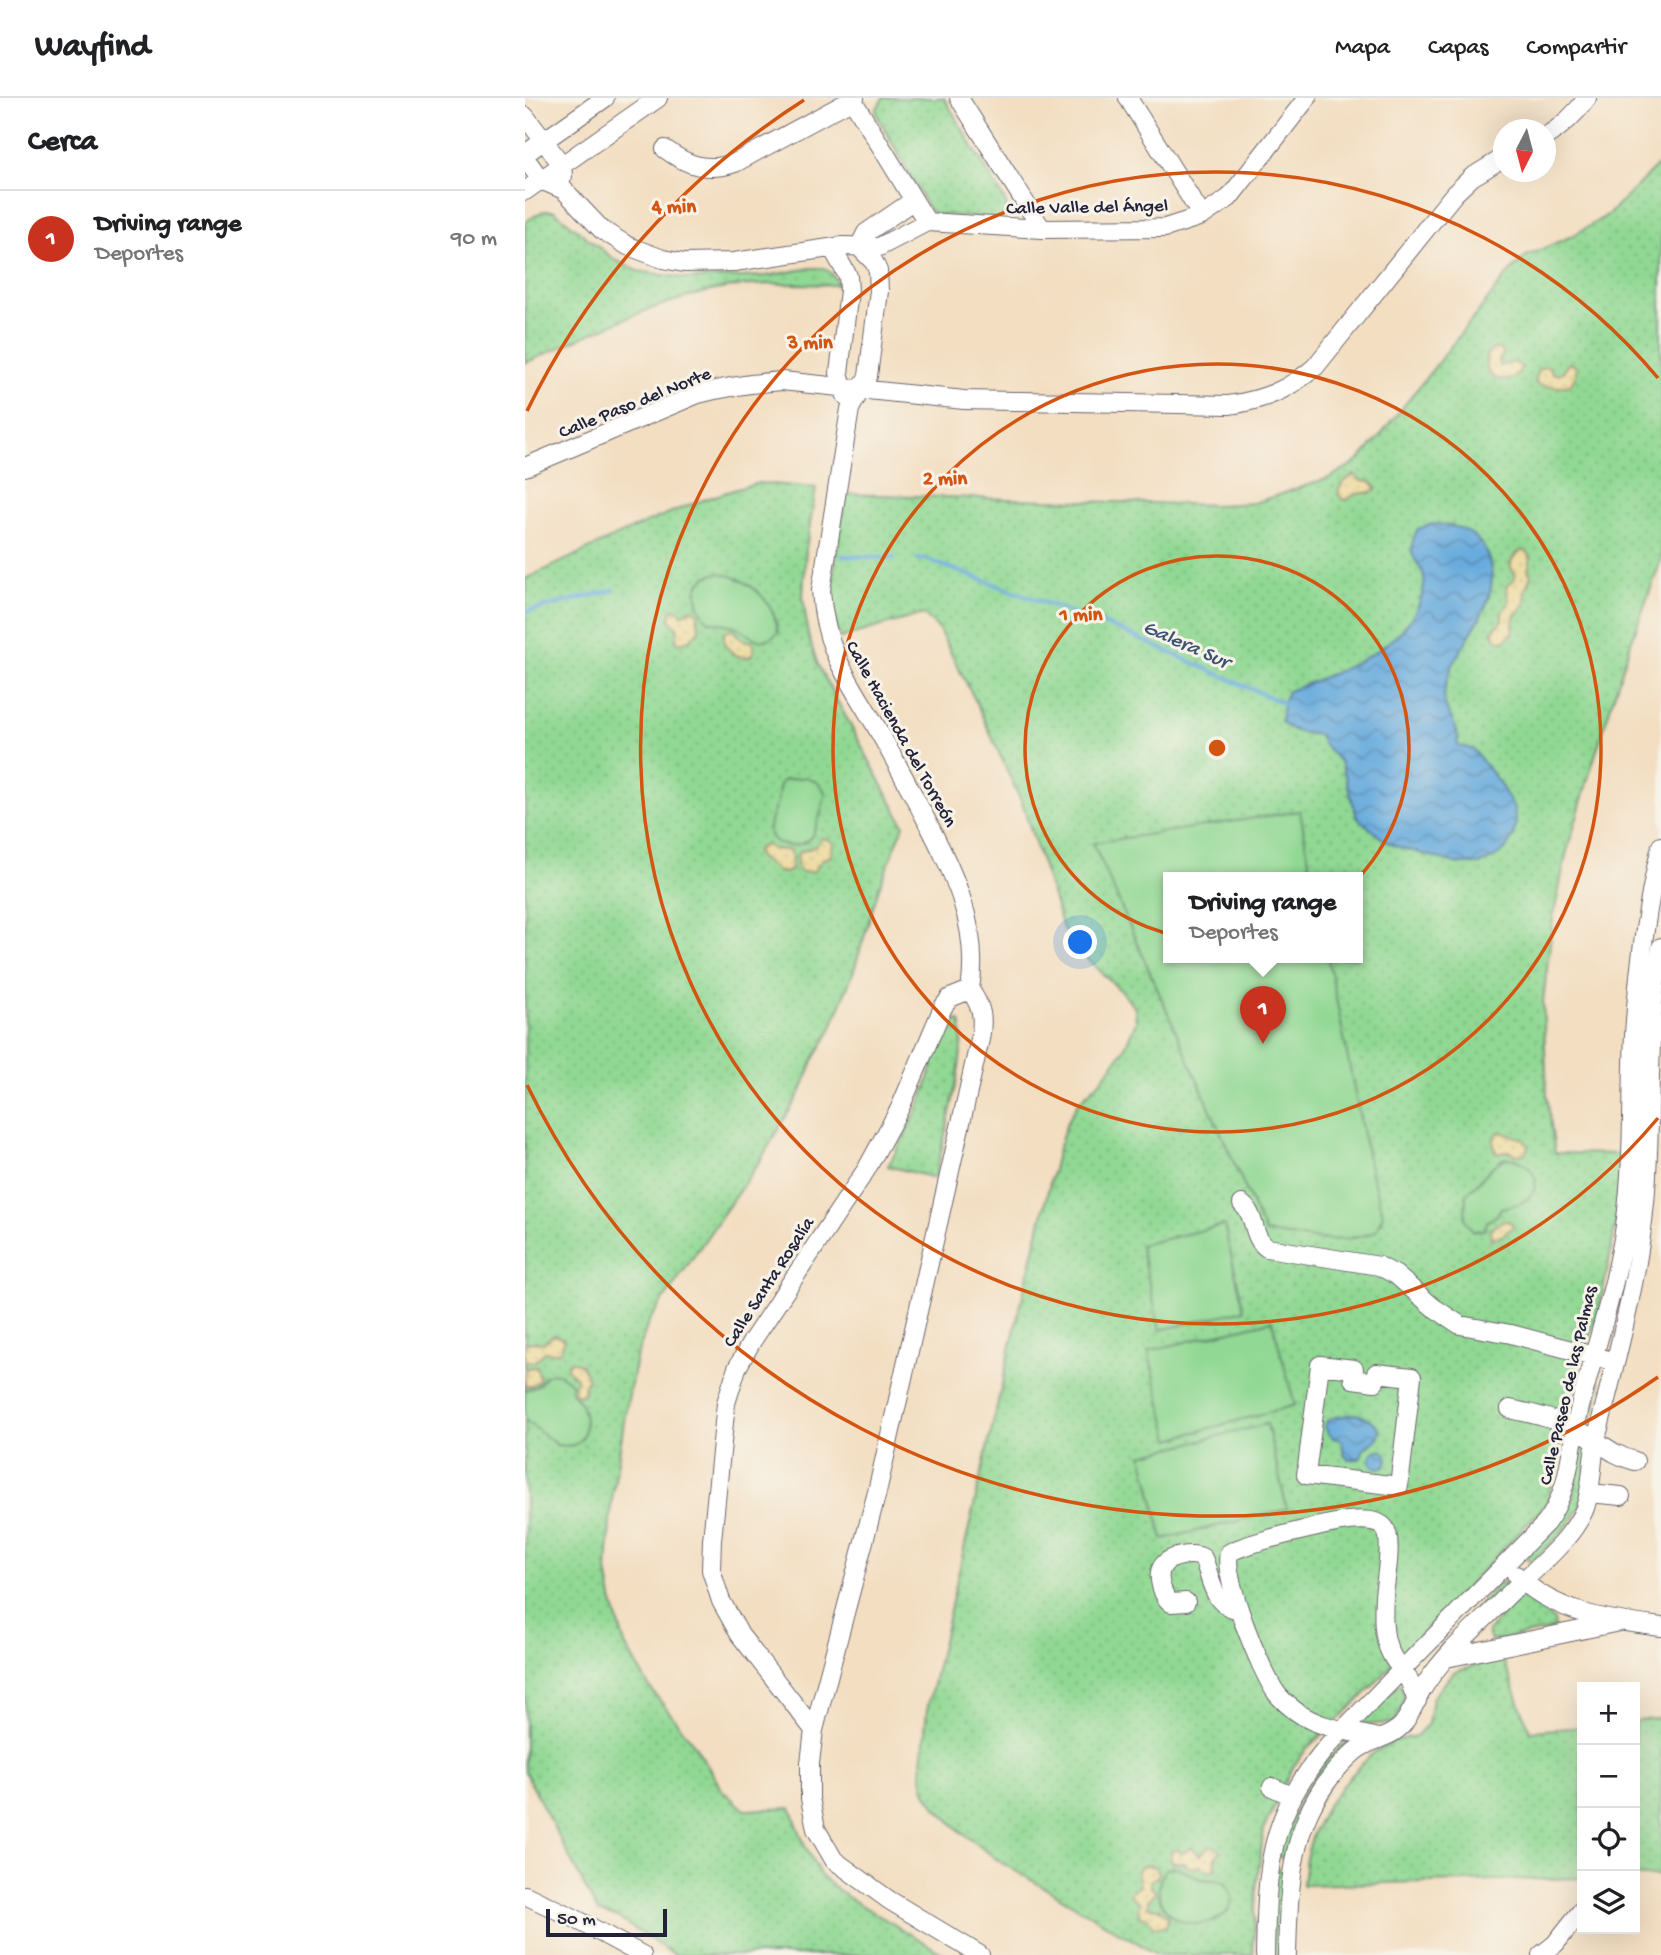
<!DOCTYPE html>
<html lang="es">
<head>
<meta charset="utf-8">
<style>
	body { margin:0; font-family:"Gochi Hand",sans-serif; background:#f2f2f2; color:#202124 }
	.controls { position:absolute; right:21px; bottom:21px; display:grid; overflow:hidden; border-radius:0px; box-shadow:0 7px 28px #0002 }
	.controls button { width:63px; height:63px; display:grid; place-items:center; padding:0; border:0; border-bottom:2px solid #e0e0e0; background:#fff; color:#202124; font:35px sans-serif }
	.compass { position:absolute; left:968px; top:21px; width:63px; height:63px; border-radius:50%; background:#fff; box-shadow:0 7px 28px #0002; rotate:186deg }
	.scale { position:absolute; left:21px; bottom:18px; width:121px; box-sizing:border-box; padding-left:7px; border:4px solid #22223b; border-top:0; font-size:19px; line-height:24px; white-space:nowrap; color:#22223b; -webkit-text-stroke:5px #f7f3e8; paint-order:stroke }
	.you { position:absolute; left:556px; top:845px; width:24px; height:24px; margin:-18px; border:5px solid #fff; border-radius:50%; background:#1a73e8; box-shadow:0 0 0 10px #1a73e833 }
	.badge { display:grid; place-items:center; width:46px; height:46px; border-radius:50%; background:#c8321e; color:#fff; font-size:23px; font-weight:700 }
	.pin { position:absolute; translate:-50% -58px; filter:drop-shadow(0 2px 4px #0008) }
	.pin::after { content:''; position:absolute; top:37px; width:24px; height:21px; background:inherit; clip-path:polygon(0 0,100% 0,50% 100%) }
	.popup { position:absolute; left:638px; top:774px; width:200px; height:91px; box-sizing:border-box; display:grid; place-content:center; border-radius:0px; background:#fff; filter:drop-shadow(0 2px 5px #0005); font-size:23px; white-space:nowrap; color:#757577 }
	.popup b { font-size:26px; color:#202124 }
	.popup::after { content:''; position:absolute; left:50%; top:100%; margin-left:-14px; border:14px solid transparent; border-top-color:#fff }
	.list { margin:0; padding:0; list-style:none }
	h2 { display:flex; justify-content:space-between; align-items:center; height:91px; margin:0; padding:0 28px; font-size:30px }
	h2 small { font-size:23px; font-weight:400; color:#757577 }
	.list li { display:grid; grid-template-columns:46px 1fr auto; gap:21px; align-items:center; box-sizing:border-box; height:98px; padding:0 28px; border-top:2px solid #e0e0e0 }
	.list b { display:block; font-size:26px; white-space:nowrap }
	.list p { margin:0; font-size:23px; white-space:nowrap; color:#757577 }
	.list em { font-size:23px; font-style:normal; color:#757577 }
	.icon { flex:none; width:38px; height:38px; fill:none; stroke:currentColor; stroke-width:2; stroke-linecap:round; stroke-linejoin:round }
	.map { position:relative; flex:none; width:1136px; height:1857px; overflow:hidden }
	header { display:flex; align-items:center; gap:42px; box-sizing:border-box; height:98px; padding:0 35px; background:#fff; border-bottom:2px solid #e0e0e0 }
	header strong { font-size:33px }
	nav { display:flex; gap:38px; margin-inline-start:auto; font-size:24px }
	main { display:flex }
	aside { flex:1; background:#fff }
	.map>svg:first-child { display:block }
	.green { fill:url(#green-dots); stroke:#597d67; stroke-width:2; fill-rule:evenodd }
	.sand { fill:url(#sand-dots); stroke:#887e6c; stroke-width:2 }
	.pitch { fill:#90d893; stroke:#597d67; stroke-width:2 }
	.water { fill:url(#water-waves); stroke:#45668c; stroke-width:2 }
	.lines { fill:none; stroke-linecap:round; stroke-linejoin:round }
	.stream { stroke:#68abdd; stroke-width:4.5 }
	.minor-casing { stroke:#6b646a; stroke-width:20 }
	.minor { stroke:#fff; stroke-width:18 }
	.ring { fill:none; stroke:#d45411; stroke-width:3.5 }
	.labels { text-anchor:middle; stroke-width:6; stroke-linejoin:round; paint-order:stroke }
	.street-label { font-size:19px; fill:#22223b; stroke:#f7f3e8 }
	.water-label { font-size:21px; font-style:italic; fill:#3a5274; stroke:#f7f3e8 }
	.centre { fill:#d45411; stroke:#f7f3e8; stroke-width:3.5 }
	.ring-label { font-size:21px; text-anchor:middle; font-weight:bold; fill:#d45411; stroke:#f7f3e8; stroke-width:6; stroke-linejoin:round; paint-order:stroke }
</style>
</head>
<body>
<header>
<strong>Wayfind</strong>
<nav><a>Mapa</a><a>Capas</a><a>Compartir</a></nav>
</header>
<main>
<aside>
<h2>Cerca<small></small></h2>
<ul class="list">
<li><span class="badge">1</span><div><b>Driving range</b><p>Deportes</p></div><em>90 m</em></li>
</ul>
</aside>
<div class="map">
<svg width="1136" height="1857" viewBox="0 0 1136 1857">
	<defs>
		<pattern id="green-dots" width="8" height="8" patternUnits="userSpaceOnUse" patternTransform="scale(1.75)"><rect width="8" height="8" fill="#90d893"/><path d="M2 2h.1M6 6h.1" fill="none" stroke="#7cb980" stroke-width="1.8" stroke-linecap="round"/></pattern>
		<pattern id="sand-dots" width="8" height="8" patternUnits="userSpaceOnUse" patternTransform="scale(1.75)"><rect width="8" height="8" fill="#eeda9e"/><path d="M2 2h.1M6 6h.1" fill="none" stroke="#ccbb89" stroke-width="1.8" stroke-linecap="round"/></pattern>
		<pattern id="water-waves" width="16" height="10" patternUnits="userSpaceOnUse" patternTransform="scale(1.75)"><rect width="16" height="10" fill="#68abdd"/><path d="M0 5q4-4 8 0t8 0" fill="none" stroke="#558bb4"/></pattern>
	</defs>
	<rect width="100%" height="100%" fill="#f7f3e8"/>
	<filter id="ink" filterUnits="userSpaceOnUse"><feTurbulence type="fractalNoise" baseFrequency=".0143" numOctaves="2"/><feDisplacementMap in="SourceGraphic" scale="14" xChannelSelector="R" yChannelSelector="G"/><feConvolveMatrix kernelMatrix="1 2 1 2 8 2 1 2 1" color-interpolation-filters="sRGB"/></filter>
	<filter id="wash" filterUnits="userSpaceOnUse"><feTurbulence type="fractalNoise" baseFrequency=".00686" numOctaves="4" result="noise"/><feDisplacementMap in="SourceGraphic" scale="28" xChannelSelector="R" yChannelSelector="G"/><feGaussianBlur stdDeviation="1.57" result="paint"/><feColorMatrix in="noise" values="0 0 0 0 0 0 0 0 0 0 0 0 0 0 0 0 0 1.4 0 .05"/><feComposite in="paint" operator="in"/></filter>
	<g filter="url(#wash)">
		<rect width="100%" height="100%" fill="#f3dec1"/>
		<path class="green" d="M358 0H419L480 103 482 109 480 116 471 121 410 116 403 110 353 19 351 12Z
			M1136 64V462L1103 553 1065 674 1041 757 1028 820 1018 904 1022 998 1030 1055 1096 1056 1092 1118 1084 1164 1073 1217 1053 1266 1022 1405 836 1600 781 1652 768 1669 739 1730 731 1791 728 1857H633L474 1763 436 1734 412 1710 401 1695 396 1676 402 1612 486 1247 532 1055 541 1027 552 1006 577 981 598 953 611 924 610 910 595 892 546 846 538 830 497 705 450 602 413 530 398 516 315 540C299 494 314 444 321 396L692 407 729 405 804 380 833 363 851 343 983 176 1001 158 1049 137 1084 116ZM644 780H832V860H644Z
			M18 113H29L90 162 113 173 164 181 241 178 286 170H299L307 176 314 187C276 186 238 184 201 190 131 202 65 237 0 265V124Z
			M234 385 291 390 281 450 278 499 283 537 293 567 379 727 354 790 329 872 305 934 289 961 275 995 236 1061 124 1223 111 1260 100 1317 86 1407 82 1473 87 1501 100 1547 123 1587 169 1646 198 1693 220 1712 266 1710 280 1748 296 1778 321 1798 420 1857H150L91 1819 73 1814 0 1674V481C76 446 153 405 234 385Z
			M429 921 435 923C444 950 417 1047 410 1080L363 1068C377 1044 390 1019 400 993 408 970 412 939 429 921Z
			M1072 1283 1075 1284V1288L1068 1317 1062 1320 1059 1318 1069 1285Z
			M1056 1343 1061 1346 1063 1351C1061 1369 1061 1390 1056 1407 1051 1420 1017 1459 1003 1463L1001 1457C1008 1452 1014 1445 1021 1439 1053 1406 1051 1387 1056 1343Z
			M981 1484 982 1487 901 1576 894 1572 973 1486Z
			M994 1499 1003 1502 1029 1522 1030 1531 966 1543 963 1534 990 1500Z
			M977 1559 1005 1633 1057 1629V1780L778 1787 781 1760 789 1733 802 1708 823 1681 847 1656 869 1643 891 1638 903 1626 907 1600 929 1574Z
			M875 1586C883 1598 877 1615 868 1625 855 1624 846 1630 835 1622Z
			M1136 1620V1778H1110V1623Z
			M829 1637H834L761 1758 756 1760 753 1758 754 1749 778 1695 799 1665Z
			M754 1771 758 1773 755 1857H747L750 1772Z"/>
		<path class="sand" d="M971 250 979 255 974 262 975 268 989 264 996 269C992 290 953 285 962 256Z
			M1043 265 1051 268V278L1045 287 1034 289 1012 287C1008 278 1013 267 1024 269L1027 275 1033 276 1038 274Z
			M830 377 836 383 846 384 852 390C845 397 841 394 832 396 826 397 825 402 818 402L813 396C813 389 823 379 830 377Z
			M996 453H1001C1008 459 1005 464 1003 472L1006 478 1000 492V506L989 519 987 536 979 543H974L967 534 977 522V514C989 499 982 505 981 489L989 482 990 477C983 468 985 459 996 453Z
			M147 511 154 512 156 517 168 511 173 515 174 532 165 542 154 545 151 541 153 531 145 521Z
			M207 532 218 542 228 544C235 572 195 558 199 534Z
			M300 740 308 745 306 758 297 762 288 774H276L272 768 273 755 291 748 296 741Z
			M241 747 247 751 264 752 267 759 266 772 260 775 253 774C246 766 237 765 231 755L233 750Z
			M975 1034 999 1041 1003 1049 1000 1056 992 1057 984 1053 972 1056C967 1048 967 1038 975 1034Z
			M979 1122 987 1125 988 1129 977 1138 966 1141 965 1131Z
			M29 1237 39 1241 36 1253 29 1255 20 1254 9 1264 0 1263V1246L6 1244 18 1245Z
			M45 1263 56 1266 63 1281 59 1287V1294L57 1297 49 1295V1286L51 1283V1280L43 1273 42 1267Z
			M8 1269H12L15 1282 6 1288H0V1271Z
			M688 1748 696 1753 690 1760 691 1771 686 1773 675 1768 664 1770 659 1765H649L646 1762V1753L653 1751 656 1756 667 1749 675 1758 682 1750Z
			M622 1767 630 1769 634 1774 633 1778 625 1783V1788L630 1793V1796L623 1801V1809L633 1810 643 1819 642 1826 639 1829H629L622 1819H615L613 1810 615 1805 605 1797 607 1792 615 1788 612 1774 615 1769Z"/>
		<path class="pitch" d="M195 475C225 481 249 502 253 534 233 554 223 532 206 527 198 525 190 525 182 522 168 503 165 479 195 475Z
			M282 679 294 686 300 694C301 702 290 734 285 740 275 751 248 751 244 734 243 724 248 716 251 707 254 701 253 693 255 686L259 682Z
			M775 713 787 780H644V860H803L846 1076 858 1117 851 1133C816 1149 777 1139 740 1135L568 745Z
			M981 1060C1003 1061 1022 1082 1002 1101 995 1107 985 1108 976 1110L972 1117 962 1124 959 1132 948 1133 940 1121 941 1096C956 1084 963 1068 981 1060Z
			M699 1127 719 1212 635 1232 615 1147Z
			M747 1223 770 1307 645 1341 623 1253Z
			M27 1275 34 1276 46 1285V1294C48 1297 51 1299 53 1302 61 1311 63 1336 54 1344 48 1349 39 1348 32 1347L0 1322V1292C11 1289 14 1289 20 1278Z
			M742 1326 762 1411 638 1441 617 1357Z
			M652 1769 675 1781 699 1783C731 1822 653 1846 635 1802 632 1792 635 1779 641 1771Z"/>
		<path class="water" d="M907 426C929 426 951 432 961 454 986 510 923 545 919 598 918 612 931 624 933 638 933 641 932 645 933 648L948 651 975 686 989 710 991 725 988 739 980 752 969 760 956 766H934L870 748 860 743 832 719 816 665 798 646 794 637C779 635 766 635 756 623L758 605 763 593C814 573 891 549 899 487 902 463 875 464 893 431Z
			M830 1316C840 1318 862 1327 852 1341 849 1345 842 1346 839 1351 837 1354 837 1358 835 1361H823L819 1357 817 1343 805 1338 800 1329 801 1324 810 1319Z
			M845 1361a9 9 0 1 1 18 0a9 9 0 1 1-18 0Z"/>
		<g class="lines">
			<path class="stream" d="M317 458 369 460
				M393 461H400L592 531 758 605
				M0 514 89 492"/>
		</g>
	</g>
	<g filter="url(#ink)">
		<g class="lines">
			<defs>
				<path id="minor" d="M434 0 517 131
					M603 0 677 118
					M327 1 402 124
					M0 18 37 67 38 78
					M1020 39C1038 28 1050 17 1062 0
					M140 51C163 68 182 74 210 65L330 0
					M0 56 80 0
					M0 60 16 82 39 92 77 132 103 148 138 161 159 165 209 164 318 148 354 149 402 124 517 131 640 130 677 118 704 100 782 0
					M0 93 133 0
					M334 149 349 164 353 173 354 193 343 278 325 311 296 492C299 549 321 578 349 625 365 653 380 681 395 710 425 768 456 825 445 892
					M334 149 341 135 389 102
					M307 150 323 178 324 193 314 275 321 298
					M0 369 173 296C201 289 228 285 257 283L439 302 704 307C739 302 763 292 790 269L929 96 947 79 978 60
					M445 892C457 909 459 920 455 941L352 1394 289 1632 285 1665V1700L291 1731 309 1762 364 1802 455 1857
					M717 1106C732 1118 726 1139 742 1150L854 1168 871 1177 908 1209 935 1227 986 1236 1080 1261
					M795 1267 829 1271 828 1281 850 1284 851 1275 887 1279 874 1388 781 1377Z
					M985 1311C1008 1316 1031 1321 1053 1332 1075 1343 1086 1357 1110 1363
					M1064 1395 1096 1398
					M991 1477C1031 1516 1083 1522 1136 1529
					M661 1504 646 1505C638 1499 631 1479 637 1469 643 1458 668 1454 678 1460 687 1481 687 1509 714 1511
					M921 1560 1094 1524
					M289 1632 215 1537 196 1503 186 1472 187 1442 201 1305 212 1270 227 1243 341 1072 375 1010 418 909 425 900 445 892
					M853 1640C825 1633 796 1631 772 1614 765 1609 758 1603 752 1596 736 1574 697 1479 704 1455 720 1445 801 1426 823 1423 833 1422 852 1421 859 1429 869 1440 860 1484 859 1498 858 1517 857 1539 866 1556 869 1563 874 1568 879 1573 885 1582 888 1593 892 1603
					M747 1689 767 1698
					M0 1797 49 1820 117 1857
					M740 1857C742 1766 743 1719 804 1646L1021 1425C1046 1392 1045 1348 1055 1309 1070 1249 1091 1190 1100 1128 1109 1065 1106 1001 1109 937 1113 874 1121 810 1136 748
					M762 1857C764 1779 766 1710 829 1654 843 1641 866 1641 878 1626 887 1614 892 1599 900 1587 921 1554 954 1527 981 1499 1006 1474 1047 1443 1060 1410 1068 1387 1066 1361 1072 1338 1091 1261 1113 1183 1120 1104 1128 1019 1120 933 1136 849
					M1016 1857 1030 1846 1057 1812"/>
			</defs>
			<use href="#minor" class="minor-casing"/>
			<use href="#minor" class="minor"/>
		</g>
	</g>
	<g class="ring">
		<circle cx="692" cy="650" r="192"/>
		<circle cx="692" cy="650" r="384"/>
		<path d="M1133 1020A576 576 0 1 1 1133 280"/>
		<path d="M1133 1279A768 768 0 0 1 2 987M2 313A768 768 0 0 1 279 2"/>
	</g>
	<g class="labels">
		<g class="street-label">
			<text transform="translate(562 107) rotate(-1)" y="7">Calle Valle del Ángel</text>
			<text transform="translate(109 303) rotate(-22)" y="7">Calle Paso del Norte</text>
			<text transform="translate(378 635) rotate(61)" y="7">Calle Hacienda del Torreón</text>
			<text transform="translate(242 1183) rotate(-57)" y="7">Calle Santa Rosalía</text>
			<text transform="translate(1041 1287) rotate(-77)" y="7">Calle Paseo de las Palmas</text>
		</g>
		<g class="water-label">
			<text transform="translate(662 545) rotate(24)" y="7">Galera Sur</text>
		</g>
	</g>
	<circle cx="692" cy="650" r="10" class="centre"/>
	<g class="ring-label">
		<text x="149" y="114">4 min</text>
		<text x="285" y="250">3 min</text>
		<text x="420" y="386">2 min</text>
		<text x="556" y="522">1 min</text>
	</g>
</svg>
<div class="controls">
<button>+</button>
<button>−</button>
<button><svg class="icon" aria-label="locate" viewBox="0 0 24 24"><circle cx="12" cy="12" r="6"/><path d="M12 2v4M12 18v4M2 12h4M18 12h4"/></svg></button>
<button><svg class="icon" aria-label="layers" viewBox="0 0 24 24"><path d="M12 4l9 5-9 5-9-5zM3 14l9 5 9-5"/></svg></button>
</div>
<svg class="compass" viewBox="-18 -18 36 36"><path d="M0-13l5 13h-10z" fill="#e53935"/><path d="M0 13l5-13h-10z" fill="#757577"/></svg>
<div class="scale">50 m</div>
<div class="you"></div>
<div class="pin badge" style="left:738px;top:946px">1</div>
<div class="popup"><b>Driving range</b>Deportes</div>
</div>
</main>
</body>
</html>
